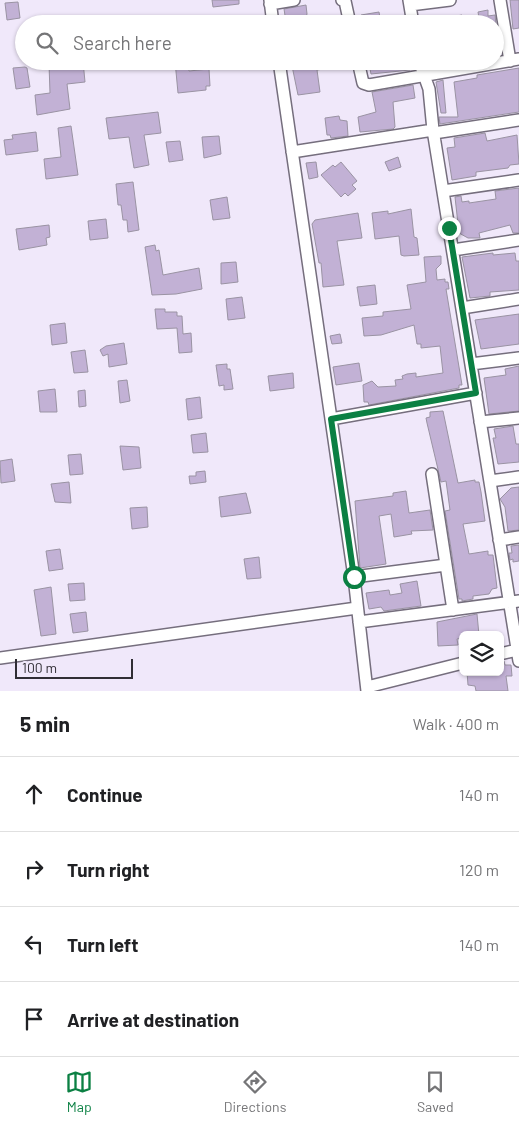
<!DOCTYPE html>
<html lang="en">
<head>
<meta charset="utf-8">
<style>
	body { margin:0; font-family:Barlow,sans-serif; background:#f6f6f6; color:#202124 }
	.controls { position:absolute; right:15px; bottom:15px; display:grid; overflow:hidden; border-radius:8px; box-shadow:0 1px 4px #0004 }
	.controls button { width:45px; height:45px; display:grid; place-items:center; padding:0; border:0; border-bottom:1px solid #e0e0e0; background:#fff; color:#202124; font:25px sans-serif }
	.scale { position:absolute; left:15px; bottom:12px; width:118px; box-sizing:border-box; padding-left:5px; border:2px solid #302d34; border-top:0; font-size:14px; line-height:18px; white-space:nowrap; color:#302d34; -webkit-text-stroke:4px #f0e8fa; paint-order:stroke }
	.stop { position:absolute; width:15px; height:15px; margin:-11px; border:4px solid #0b8043; border-radius:50%; background:#fff }
	.stop.end { background:#0b8043; border-color:#fff; box-shadow:0 1px 5px #0008 }
	.list { margin:0; padding:0; list-style:none }
	h2 { display:flex; justify-content:space-between; align-items:center; height:65px; margin:0; padding:0 20px; font-size:21px }
	h2 small { font-size:16px; font-weight:400; color:#757577 }
	.list li { display:grid; grid-template-columns:32px 1fr auto; gap:15px; align-items:center; box-sizing:border-box; height:75px; padding:0 20px; border-top:1px solid #e0e0e0 }
	.list b { display:block; font-size:19px; white-space:nowrap }
	.list em { font-size:16px; font-style:normal; color:#757577 }
	.icon { flex:none; width:28px; height:28px; fill:none; stroke:currentColor; stroke-width:2; stroke-linecap:round; stroke-linejoin:round }
	.map { position:relative; flex:none; width:519px; height:691px; overflow:hidden }
	.search { position:absolute; background:#fff; box-shadow:0 1px 4px #0004; left:15px; right:15px; top:15px; height:55px; display:flex; align-items:center; gap:12px; box-sizing:border-box; padding:0 18px; border-radius:28px; color:#757577; font-size:19px }
	.sheet { height:365px; background:#fff }
	nav { display:flex; justify-content:space-around; align-items:center; box-sizing:border-box; height:70px; border-top:1px solid #e0e0e0; background:#fff; font-size:14px; color:#757577 }
	nav a { display:grid; justify-items:center; gap:2px }
	nav .on { color:#0b8043 }
	.map>svg:first-child { display:block }
	.building { fill:#c2b1d5; stroke:#9a93a3 }
	.lines { fill:none; stroke-linecap:round; stroke-linejoin:round }
	.minor-casing { stroke:#756e7d; stroke-width:14 }
	.minor { stroke:#fff; stroke-width:11 }
	.route { stroke:#0b8043; stroke-width:6 }
</style>
</head>
<body>
<div class="map">
<svg width="519" height="691" viewBox="0 0 519 691">
	<rect width="100%" height="100%" fill="#f0e8fa"/>
	<path class="building" d="M212 0H239V4L213 7Z
		M510 0H519V28L513 29Z
		M18 2 20 18 7 20 5 3Z
		M306 5 307 14 306 17 301 18 302 24H288L286 22 284 9Z
		M488 10V16L495 15 496 24H434V20L462 15V20L479 18 478 12Z
		M379 12 381 24H362L361 15Z
		M66 61H83L85 82 67 84 70 109 37 115 35 95 50 93 49 64Z
		M175 61H188L189 71 209 69 210 86H206V90L178 93Z
		M291 61H351V65L317 70 320 92 298 95Z
		M391 61H409L410 70 371 74 369 64Z
		M25 67 27 68 30 87 16 89 13 68Z
		M519 68V112L440 124 439 117H458L454 82 477 78V75Z
		M443 80 446 113H441L436 82Z
		M413 85 415 98 393 102 395 127 393 129 360 132 358 117 376 112 372 92Z
		M158 112 161 133 144 135 149 165 134 168 129 137 109 139 106 118Z
		M339 116 340 120 347 121 348 136 331 138 330 135H327L325 118Z
		M71 126 78 175 46 179 44 159 61 157 58 128Z
		M36 132 38 151 6 155 4 140 13 139 12 135Z
		M485 133 487 141 517 135 519 164 510 165 508 168 476 172V176L452 180 447 148 455 147 454 138Z
		M219 136 221 154 204 158 202 137Z
		M180 141 183 160 169 162 166 142Z
		M398 157 401 167 389 171 385 162Z
		M316 162 318 177 309 179 306 163Z
		M341 162 357 181 352 185 356 189 348 196 345 193 341 197 321 175 333 165 335 167Z
		M133 182 139 230 128 232 127 220H123L121 205H118L116 184Z
		M519 188V233H513L510 225 479 233 480 238H468L459 233 455 197 461 196 462 202 469 201V203L496 199 495 191Z
		M227 197 230 218 213 220 210 200Z
		M411 209 414 237 417 238 419 255 404 256 401 255 399 236 375 239 372 213 388 211V214Z
		M358 213 362 238 337 241 344 285 323 287 321 263H319L312 224 315 220Z
		M106 219 108 238 90 240 88 221Z
		M49 225 50 237 46 238 47 245 19 250 16 229Z
		M155 245 156 251 159 250 163 275 199 268 202 289 176 294 152 295 145 247Z
		M493 253V255L515 253 516 261H519V290L490 292V296L470 298 462 257Z
		M441 256V264L436 269 437 280 445 279V282H448L449 289H446L462 385H459V388L369 405 368 402H364L363 385 372 381 378 387 396 386 395 380 403 379 402 376 407 374 416 373V377L443 373 440 346 421 348V344H417L414 325 381 335 364 336 362 318 383 316V312L411 309 407 285 426 282 424 257Z
		M236 262 238 282 221 284V263Z
		M375 285 377 304 360 306 357 287Z
		M242 297 245 318 228 320 226 299Z
		M155 309H165V312H177V316H182L183 334 191 333 192 352 179 353 177 328 157 329Z
		M519 314V344L481 349 475 320Z
		M65 323 67 343 52 345 50 325Z
		M340 334 342 343 332 344 330 336Z
		M124 343 127 364 109 367 108 354 103 356 100 350 106 346Z
		M85 350 88 372 74 373 71 352Z
		M359 363 362 381 336 385 333 367Z
		M227 364V369H230L233 389 224 390V385L219 386 216 365Z
		M519 366V411L489 414 484 378 506 375 505 369Z
		M293 373 294 388 270 391 268 376Z
		M127 380 130 401 120 403 118 381Z
		M55 389 57 412H40L38 391Z
		M85 390 86 406 79 407 78 391Z
		M200 397 202 418 188 420 186 399Z
		M443 411 458 483 475 480V482H479L481 492 485 521 463 524 469 554 488 551V555H493L497 588 492 589 489 594 473 596V599L462 601V599H459L445 511 450 510 446 481 441 482 427 423 426 418 430 417V412Z
		M513 426 516 444H519V462L498 464 493 438H496L494 429Z
		M206 433 208 452 193 453 191 435Z
		M120 446 139 447 141 468 123 470Z
		M81 454 83 474 70 475 68 455Z
		M12 459 15 481 1 483 0 461Z
		M205 471 206 482 190 484 189 476H196V472Z
		M69 482 71 503 55 502 51 484Z
		M519 487V530L508 531 505 507 500 499 511 488Z
		M406 491 409 513 430 510 433 530 411 531 412 534 394 537 391 514 379 516 386 564 360 568 355 501 393 496V493Z
		M246 493 251 513 221 517 219 497Z
		M147 507 148 527 132 529 130 508Z
		M519 545V561L513 562V559L510 560 509 553H512L511 546Z
		M60 549 63 569 49 571 46 551Z
		M259 557 261 578 247 579 244 559Z
		M417 581 421 606 384 611 381 607 369 609 366 593 389 590 390 595 402 593 400 584Z
		M84 583 85 600 70 601 68 584Z
		M51 587 56 634 41 636 34 590Z
		M86 612 88 631 73 633 70 614Z
		M477 614 479 635H463V638L457 639 458 645 438 646 437 622Z
		M500 661H504L505 665H511L512 676H506L508 691H476L475 686 468 685 467 672H500Z"/>
	<g class="lines">
		<defs>
			<path id="minor" d="M270 0 273 24
				M342 0 345 1 350 24
				M409 0 413 24
				M500 0 510 61
				M270 4 294 0
				M410 5 450 0
				M279 61 354 577 367 691
				M358 61 363 83 369 85 519 59
				M419 61 429 89 433 130 519 661
				M434 133 519 120
				M292 152 433 130
				M443 191 519 180
				M453 250 519 240
				M462 308 519 299
				M471 364 519 358
				M331 419 476 393
				M480 422 519 418
				M432 474 453 610
				M490 481 519 477
				M499 540 519 537
				M354 577 446 565
				M359 622 519 601
				M500 654 517 650
				M0 658 357 608
				M367 687 463 663"/>
		</defs>
		<use href="#minor" class="minor-casing"/>
		<use href="#minor" class="minor"/>
	</g>
	<g class="lines">
		<path class="route" d="M354 577 331 419 476 393 449 228"/>
	</g>
</svg>
<div class="controls">
<button><svg class="icon" aria-label="layers" viewBox="0 0 24 24"><path d="M12 4l9 5-9 5-9-5zM3 14l9 5 9-5"/></svg></button>
</div>
<div class="scale">100 m</div>
<div class="stop" style="left:354px;top:577px"></div>
<div class="stop end" style="left:449px;top:228px"></div>
<div class="search"><svg class="icon" aria-label="search" viewBox="0 0 24 24"><circle cx="10" cy="10" r="6"/><path d="M15 15l6 6"/></svg>Search here</div>
</div>
<section class="sheet">
<h2>5 min<small>Walk · 400 m</small></h2>
<ul class="list">
<li><svg class="icon" aria-label="ahead" viewBox="0 0 24 24"><path d="M12 20V5M6 11l6-6 6 6"/></svg><div><b>Continue</b></div><em>140 m</em></li>
<li><svg class="icon" aria-label="right" viewBox="0 0 24 24"><path d="M7 20v-9h11M14 6l5 5-5 5"/></svg><div><b>Turn right</b></div><em>120 m</em></li>
<li><svg class="icon" aria-label="left" viewBox="0 0 24 24"><path d="M17 20v-9H6M10 6l-5 5 5 5"/></svg><div><b>Turn left</b></div><em>140 m</em></li>
<li><svg class="icon" aria-label="arrive" viewBox="0 0 24 24"><path d="M6 21V4h12l-3 4 3 4H6"/></svg><div><b>Arrive at destination</b></div></li>
</ul>
</section>
<nav>
<a class="on"><svg class="icon" aria-label="map" viewBox="0 0 24 24"><path d="M3 6l6-2 6 2 6-2v14l-6 2-6-2-6 2zM9 4v14M15 6v14"/></svg>Map</a>
<a><svg class="icon" aria-label="directions" viewBox="0 0 24 24"><path d="M12 3l9 9-9 9-9-9zM9 14v-3h6M13 9l2 2-2 2"/></svg>Directions</a>
<a><svg class="icon" aria-label="saved" viewBox="0 0 24 24"><path d="M7 4h10v16l-5-4-5 4z"/></svg>Saved</a>
</nav>
</body>
</html>
